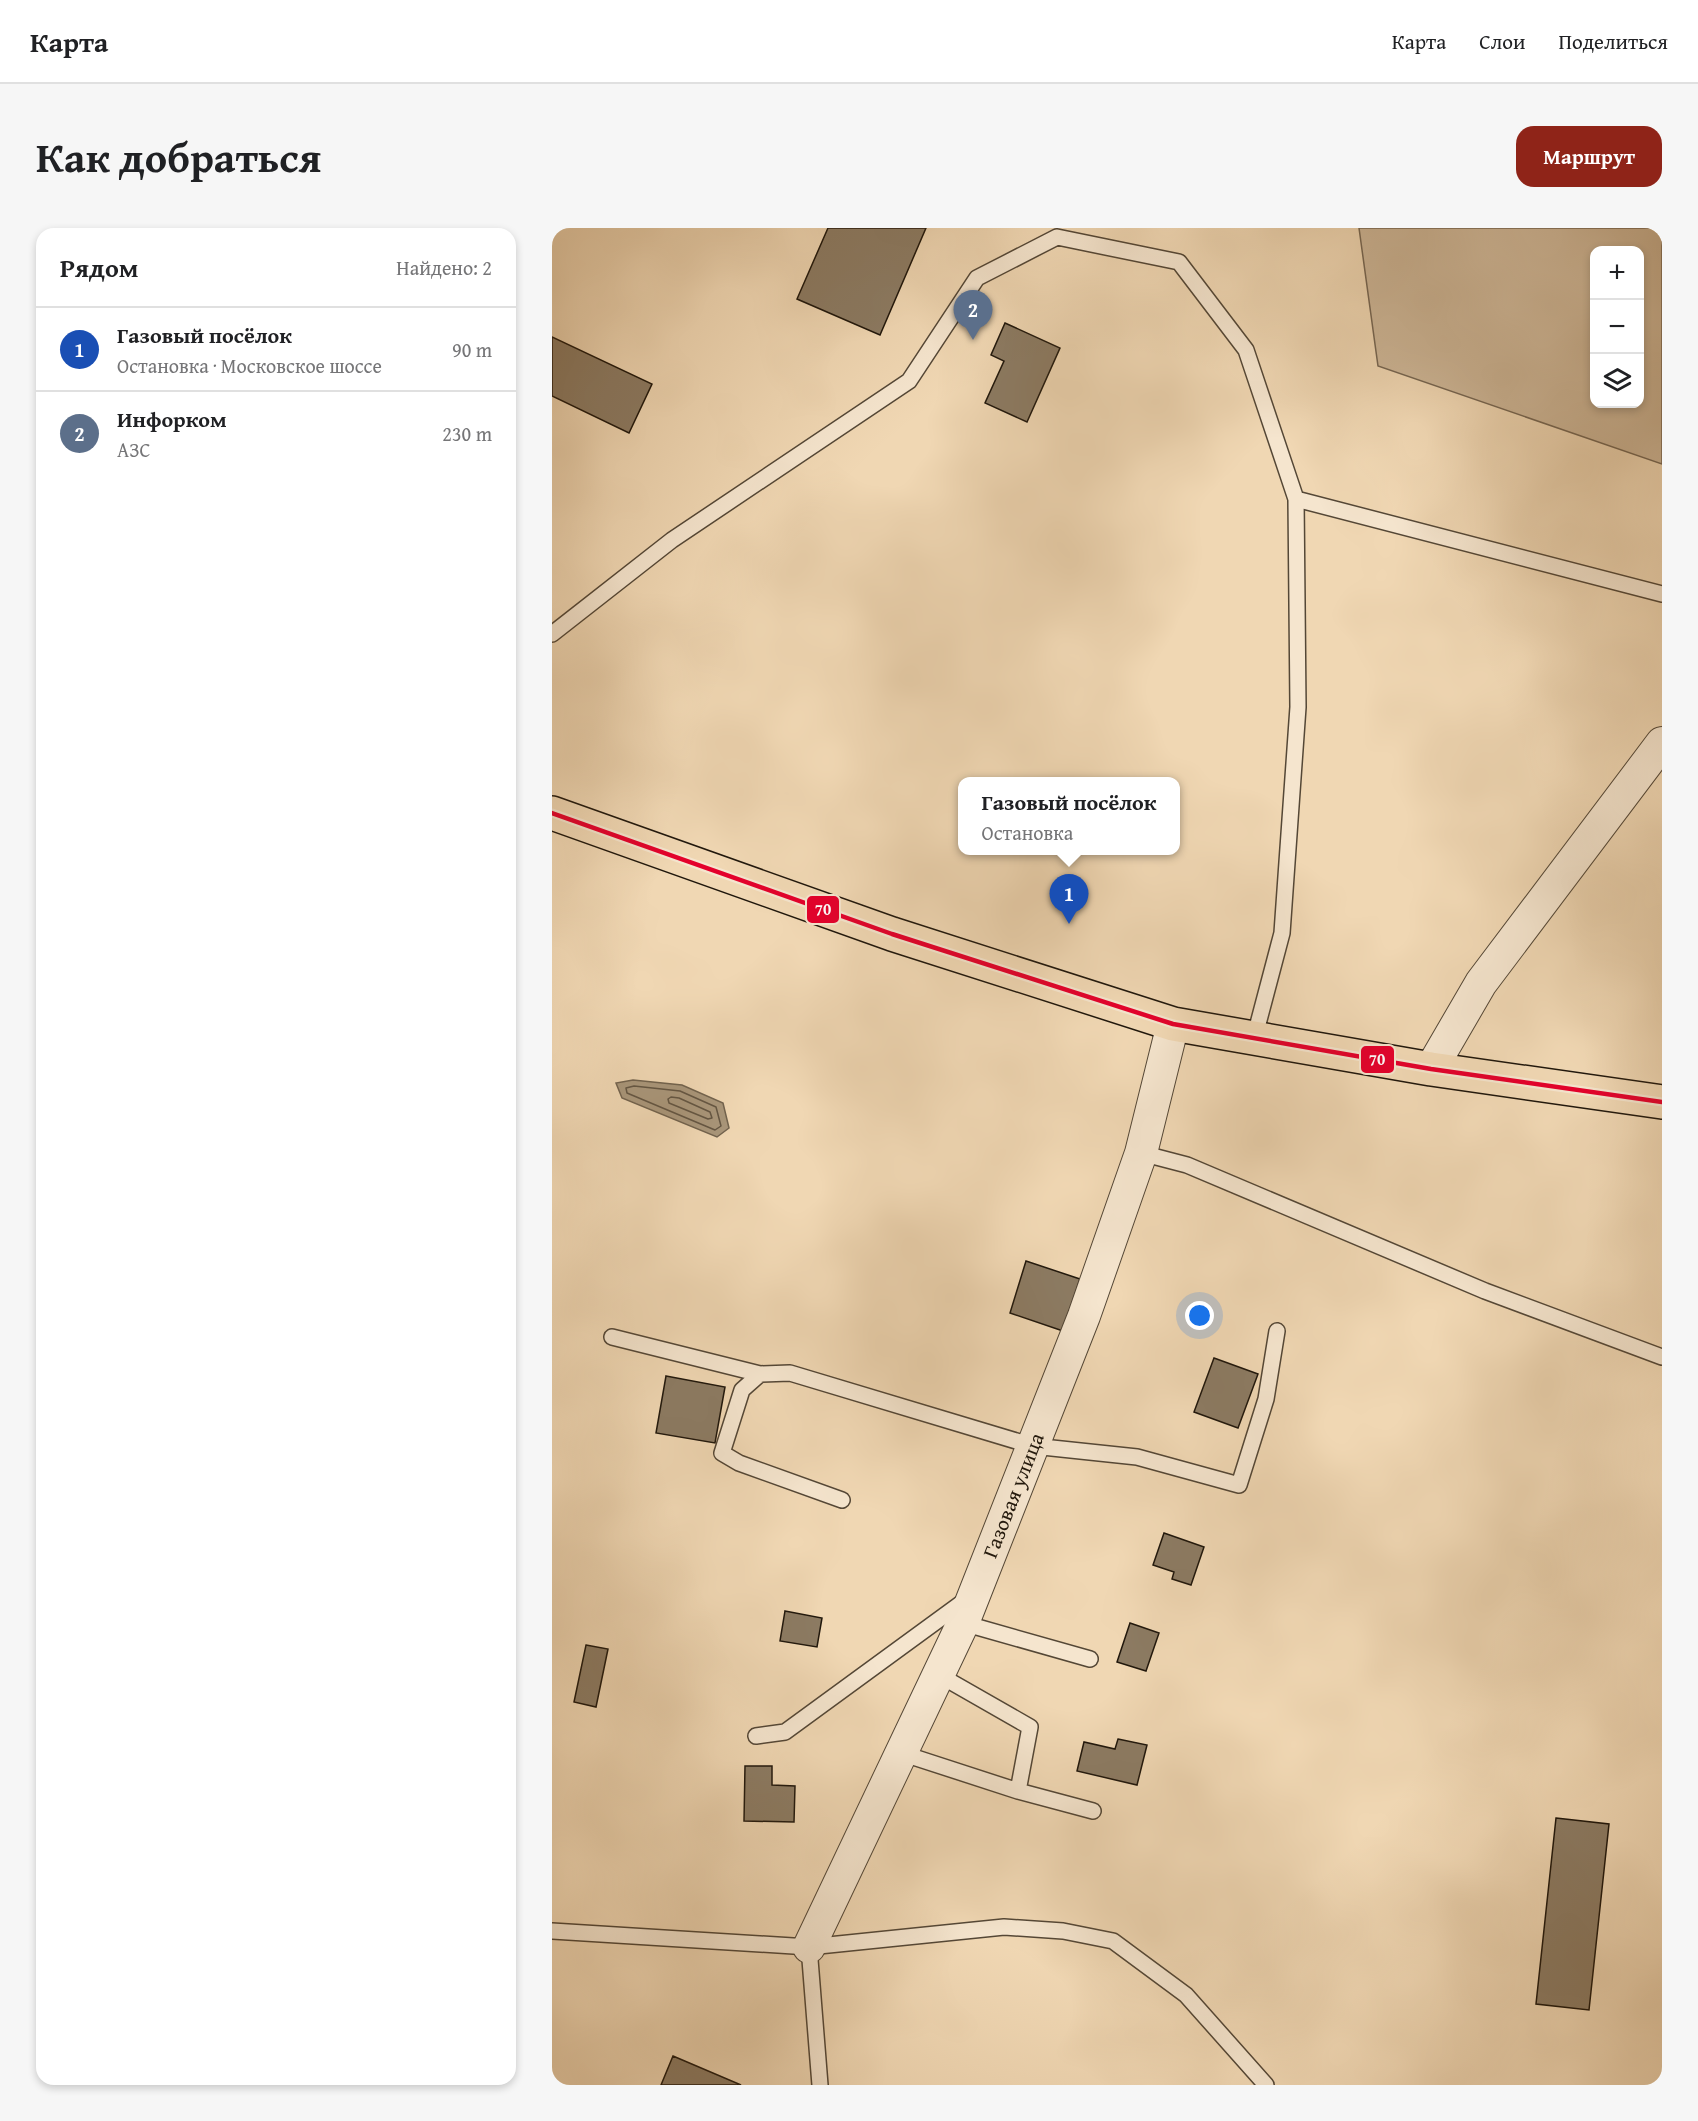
<!DOCTYPE html>
<html lang="ru">
<head>
<meta charset="utf-8">
<style>
	body { margin:0; font-family:"Gentium Book Plus",serif; background:#f6f6f6; color:#202124 }
	.controls { position:absolute; right:18px; top:18px; display:grid; overflow:hidden; border-radius:12px; box-shadow:0 3px 9px #0003 }
	.controls button { width:54px; height:54px; display:grid; place-items:center; padding:0; border:0; border-bottom:2px solid #e0e0e0; background:#fff; color:#202124; font:30px sans-serif }
	.you { position:absolute; left:648px; top:1088px; width:21px; height:21px; margin:-15px; border:4px solid #fff; border-radius:50%; background:#1a73e8; box-shadow:0 0 0 9px #1a73e833 }
	.badge { display:grid; place-items:center; width:39px; height:39px; border-radius:50%; background:#8f2418; color:#fff; font-size:20px; font-weight:700 }
	.pin { position:absolute; translate:-50% -50px; filter:drop-shadow(0 2px 3px #0008) }
	.pin::after { content:''; position:absolute; top:32px; width:21px; height:18px; background:inherit; clip-path:polygon(0 0,100% 0,50% 100%) }
	.popup { position:absolute; left:406px; top:549px; width:222px; height:78px; box-sizing:border-box; display:grid; place-content:center; border-radius:12px; background:#fff; filter:drop-shadow(0 2px 4px #0005); font-size:20px; white-space:nowrap; color:#757577 }
	.popup b { font-size:22px; color:#202124 }
	.popup::after { content:''; position:absolute; left:50%; top:100%; margin-left:-12px; border:12px solid transparent; border-top-color:#fff }
	.list { margin:0; padding:0; list-style:none }
	h2 { display:flex; justify-content:space-between; align-items:center; height:78px; margin:0; padding:0 24px; font-size:26px }
	h2 small { font-size:20px; font-weight:400; color:#757577 }
	.list li { display:grid; grid-template-columns:39px 1fr auto; gap:18px; align-items:center; box-sizing:border-box; height:84px; padding:0 24px; border-top:2px solid #e0e0e0 }
	.list b { display:block; font-size:22px; white-space:nowrap }
	.list p { margin:0; font-size:20px; white-space:nowrap; color:#757577 }
	.list em { font-size:20px; font-style:normal; color:#757577 }
	.icon { flex:none; width:33px; height:33px; fill:none; stroke:currentColor; stroke-width:2; stroke-linecap:round; stroke-linejoin:round }
	.map { position:relative; flex:none; width:1110px; height:1857px; overflow:hidden; border-radius:18px }
	header { display:flex; align-items:center; gap:36px; box-sizing:border-box; height:84px; padding:0 30px; background:#fff; border-bottom:2px solid #e0e0e0 }
	header strong { font-size:28px }
	nav { display:flex; gap:33px; margin-inline-start:auto; font-size:21px }
	.intro { display:flex; align-items:center; justify-content:space-between; box-sizing:border-box; height:144px; padding:0 36px }
	h1 { margin:0; font-size:42px }
	.button { padding:15px 27px; border-radius:18px; background:#8f2418; color:#fff; font-size:21px; font-weight:700 }
	main { display:flex; gap:36px; padding:0 36px }
	aside { flex:1; background:#fff; border-radius:18px; box-shadow:0 3px 9px #0003 }
	.map>svg:first-child { display:block }
	.green { fill:#cdb697; stroke:#766652; stroke-width:1.5; fill-rule:evenodd }
	.water { fill:#a9967a; stroke:#72634e; stroke-width:1.5 }
	.lines { fill:none; stroke-linecap:round; stroke-linejoin:round }
	.shore { stroke:#645643; stroke-width:1.5 }
	.building { fill:#8c7b63; stroke:#20170c; stroke-width:1.5 }
	.service-casing { stroke:#544736; stroke-width:18 }
	.minor-casing { stroke:#544736; stroke-width:34 }
	.trunk-casing { stroke:#20170c; stroke-width:36 }
	.service { stroke:#f5e5ce; stroke-width:15 }
	.minor { stroke:#f5e5ce; stroke-width:32 }
	.trunk { stroke:#f0d7b3; stroke-width:33 }
	.bus-1-casing { stroke:#f5e5ce; stroke-width:9 }
	.bus-1 { stroke:#e4002b; stroke-width:4.5 }
	.labels { text-anchor:middle; stroke-width:4.5; stroke-linejoin:round; paint-order:stroke }
	.street-label { font-size:21px; fill:#20170c; stroke:#f5e5ce }
	.line-badge { stroke:#f5e5ce; stroke-width:2 }
	.badge-label { font-size:16px; text-anchor:middle; font-weight:bold; fill:#fff }
</style>
</head>
<body>
<header>
<strong>Карта</strong>
<nav><a>Карта</a><a>Слои</a><a>Поделиться</a></nav>
</header>
<div class="intro"><h1>Как добраться</h1><a class="button">Маршрут</a></div>
<main>
<aside>
<h2>Рядом<small>Найдено: 2</small></h2>
<ul class="list">
<li><span class="badge" style="background:#1a4fb4">1</span><div><b>Газовый посёлок</b><p>Остановка · Московское шоссе</p></div><em>90 m</em></li>
<li><span class="badge" style="background:#5c6f8a">2</span><div><b>Инфорком</b><p>АЗС</p></div><em>230 m</em></li>
</ul>
</aside>
<div class="map">
<svg width="1110" height="1857" viewBox="0 0 1110 1857">
	<rect width="100%" height="100%" fill="#f0d7b3"/>
	<filter id="stains"><feTurbulence type="fractalNoise" baseFrequency=".00333" numOctaves="4"/><feColorMatrix values="0 0 0 0 .2 0 0 0 0 .09 0 0 0 0 .02 0 0 0 .5 -.17"/></filter>
	<radialGradient id="worn" r=".72"><stop offset=".6" stop-color="#630" stop-opacity="0"/><stop offset="1" stop-color="#630" stop-opacity=".3"/></radialGradient>
	<path class="green" d="M807 0H1110V236L826 138ZM1042 22H1088V176H1042Z"/>
	<path class="water" d="M81 852 130 857 171 875 177 900 165 909 70 870 64 855Z"/>
	<g class="lines">
		<path class="shore" d="M82 858 128 863 164 879 169 898 163 902 75 865 74 860Z
			M119 869 127 870 158 884 160 890 156 891 117 875 116 871Z"/>
	</g>
	<path class="building" d="M276 0H374L328 107 245 71Z
		M453 95 508 120 475 194 433 175 452 133 439 127Z
		M0 109 100 156 77 205 0 168Z
		M474 1033 528 1051 511 1103 458 1085Z
		M662 1130 706 1146 686 1200 642 1184Z
		M114 1148 173 1159 163 1215 104 1205Z
		M612 1305 652 1319 639 1357 620 1351 622 1344 601 1337Z
		M233 1383 270 1390 265 1419 228 1413Z
		M578 1395 607 1405 594 1443 565 1434Z
		M34 1417 56 1421 44 1479 22 1474Z
		M566 1511 595 1517 585 1557 525 1543 532 1514 563 1521Z
		M193 1538H220V1557L243 1558 242 1594 192 1593Z
		M1004 1590 1057 1596 1037 1782 984 1776Z
		M121 1828 189 1857H109Z"/>
	<g class="lines">
		<defs>
			<path id="service" d="M744 271 1110 366
				M0 406 120 312 357 153 425 50 505 9 627 34 694 122 744 271 746 479 730 705 702 811
				M589 925 635 937 933 1063 1110 1129
				M60 1109 208 1146
				M290 1272 187 1235 170 1225 190 1162 208 1146 238 1145 481 1218 585 1229 687 1257 714 1171 725 1103
				M411 1395 538 1431
				M387 1447 478 1499 466 1563 541 1583
				M204 1508 233 1504 415 1371
				M349 1525 466 1563
				M0 1703 257 1719 452 1699 511 1703 561 1713 634 1767 714 1857
				M257 1719 268 1857"/>
			<g id="minor">
				<path d="M879 841 929 755 1110 515"/>
				<path id="s1" d="M257 1719 411 1395 532 1088 589 925 621 796"/>
			</g>
			<path id="trunk" d="M0 585 340 706 621 796 879 841 1110 874"/>
		</defs>
		<use href="#service" class="service-casing"/>
		<use href="#minor" class="minor-casing"/>
		<use href="#trunk" class="trunk-casing"/>
		<use href="#service" class="service"/>
		<use href="#minor" class="minor"/>
		<use href="#trunk" class="trunk"/>
		<defs>
			<path id="bus-1" d="M0 585 340 706 621 796 879 841 1110 874"/>
		</defs>
		<use href="#bus-1" class="bus-1-casing"/>
		<use href="#bus-1" class="bus-1"/>
	</g>
	<g class="labels">
		<g class="street-label">
			<text dy="7" stroke="none"><textPath href="#s1" startOffset="496">Газовая улица</textPath></text>
		</g>
	</g>
	<g class="line-badge">
		<rect x="254" y="667" width="34" height="29" rx="6" fill="#e4002b"/>
		<rect x="808" y="817" width="35" height="29" rx="6" fill="#e4002b"/>
	</g>
	<g class="badge-label">
		<text x="271" y="687">70</text>
		<text x="825" y="837">70</text>
	</g>
	<rect width="100%" height="100%" filter="url(#stains)"/>
	<rect width="100%" height="100%" fill="url(#worn)"/>
</svg>
<div class="controls">
<button>+</button>
<button>−</button>
<button><svg class="icon" aria-label="layers" viewBox="0 0 24 24"><path d="M12 4l9 5-9 5-9-5zM3 14l9 5 9-5"/></svg></button>
</div>
<div class="you"></div>
<div class="pin badge" style="left:517px;top:696px;background:#1a4fb4">1</div>
<div class="popup"><b>Газовый посёлок</b>Остановка</div>
<div class="pin badge" style="left:421px;top:112px;background:#5c6f8a">2</div>
</div>
</main>
</body>
</html>
